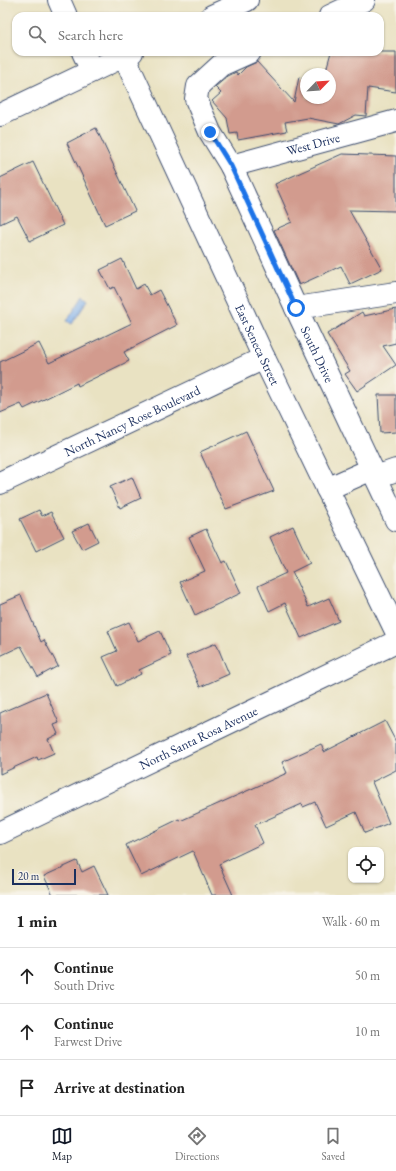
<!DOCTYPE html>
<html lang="en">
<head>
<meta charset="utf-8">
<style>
	body { margin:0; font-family:"EB Garamond",serif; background:#f6f6f6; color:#222 }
	.controls { position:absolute; right:12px; bottom:12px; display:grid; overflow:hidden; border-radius:8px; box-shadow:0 1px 3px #0004 }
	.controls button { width:36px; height:36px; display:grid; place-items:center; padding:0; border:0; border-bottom:1px solid #e0e0e0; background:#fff; color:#222; font:20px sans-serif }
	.compass { position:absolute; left:300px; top:68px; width:36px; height:36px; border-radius:50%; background:#fff; box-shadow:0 1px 3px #0004; rotate:65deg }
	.scale { position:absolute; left:12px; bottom:10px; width:64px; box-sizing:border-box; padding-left:4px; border:2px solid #1b2f5e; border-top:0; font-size:11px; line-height:14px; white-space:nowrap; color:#1b2f5e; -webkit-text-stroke:3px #f7f3e8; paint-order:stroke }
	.stop { position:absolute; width:12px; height:12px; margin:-9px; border:3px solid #1a73e8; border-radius:50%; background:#fff }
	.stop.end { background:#1a73e8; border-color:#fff; box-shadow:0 1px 4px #0008 }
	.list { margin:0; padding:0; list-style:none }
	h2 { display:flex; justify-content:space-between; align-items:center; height:52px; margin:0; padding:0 16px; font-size:17px }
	h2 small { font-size:13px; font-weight:400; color:#767676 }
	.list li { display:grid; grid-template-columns:26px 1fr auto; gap:12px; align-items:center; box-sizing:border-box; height:56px; padding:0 16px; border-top:1px solid #e0e0e0 }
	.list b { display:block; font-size:15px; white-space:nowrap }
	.list p { margin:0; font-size:13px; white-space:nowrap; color:#767676 }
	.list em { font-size:13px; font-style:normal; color:#767676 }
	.icon { flex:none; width:22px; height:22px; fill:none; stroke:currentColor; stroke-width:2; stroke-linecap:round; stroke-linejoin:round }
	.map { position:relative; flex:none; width:396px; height:895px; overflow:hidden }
	.search { position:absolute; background:#fff; box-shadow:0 1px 3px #0004; left:12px; right:12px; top:12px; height:44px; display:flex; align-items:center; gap:10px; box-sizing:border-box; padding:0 14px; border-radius:12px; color:#767676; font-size:15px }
	.sheet { height:220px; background:#fff }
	nav { display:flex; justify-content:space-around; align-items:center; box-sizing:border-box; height:56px; border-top:1px solid #e0e0e0; background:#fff; font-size:11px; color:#767676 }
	nav a { display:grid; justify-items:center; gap:2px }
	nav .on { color:#111827 }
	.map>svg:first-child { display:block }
	.water { fill:#82b1ec; stroke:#4e70a5 }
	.building { fill:#d29b8e }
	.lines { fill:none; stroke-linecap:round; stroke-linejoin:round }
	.minor-casing { stroke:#3a4a6d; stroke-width:24 }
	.minor { stroke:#fff; stroke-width:22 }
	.route { stroke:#1a73e8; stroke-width:5 }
	.labels { text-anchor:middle; stroke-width:4; stroke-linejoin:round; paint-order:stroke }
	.street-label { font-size:13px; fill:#1b2f5e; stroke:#f7f3e8 }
</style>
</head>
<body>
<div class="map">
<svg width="396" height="895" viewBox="0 0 396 895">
	<rect width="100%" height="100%" fill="#f7f3e8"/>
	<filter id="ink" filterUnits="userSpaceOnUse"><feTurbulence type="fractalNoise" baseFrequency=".025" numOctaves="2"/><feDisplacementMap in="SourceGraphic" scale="8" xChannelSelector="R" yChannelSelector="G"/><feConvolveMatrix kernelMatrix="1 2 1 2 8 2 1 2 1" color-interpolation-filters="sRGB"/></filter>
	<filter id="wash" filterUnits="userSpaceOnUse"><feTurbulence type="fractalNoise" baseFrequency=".012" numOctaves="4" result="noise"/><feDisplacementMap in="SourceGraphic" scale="16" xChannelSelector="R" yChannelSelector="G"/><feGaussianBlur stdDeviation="0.9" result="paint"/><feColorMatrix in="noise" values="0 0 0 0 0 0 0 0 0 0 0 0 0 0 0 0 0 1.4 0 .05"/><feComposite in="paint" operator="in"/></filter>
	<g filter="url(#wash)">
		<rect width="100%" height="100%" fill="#e9e2c2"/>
		<path class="water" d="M83 296 88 300 72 324 67 321Z"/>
		<g id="blocks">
			<path class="building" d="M331 52H396V92L368 88 366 116 356 115 339 124 308 118 285 122 287 131 238 140 237 133 230 134 227 118 212 101 221 93 215 87 228 76 236 72 238 75 246 67 257 62 294 102 299 77 306 79V98H330V74H325Z
				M96 128 135 211 105 225 67 143Z
				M342 154 396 156V211L349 210 382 269 350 284 341 266 299 285 274 230 292 222 275 184Z
				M33 162 63 225 30 241 17 216 0 224V178Z
				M122 259 136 289 144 284 150 295 159 290 177 325 124 352 129 361 78 386 77 383 24 409 21 404 0 413V362L39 343 49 363 132 323 114 287 110 289 100 270Z
				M396 309V343L383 346 396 365 357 391 345 374 350 371 327 334 362 312 364 316Z
				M378 395H396V432L380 433Z
				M246 431 274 491 226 509 200 452Z
				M132 477 141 498 120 508 110 487Z
				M39 510 42 516 51 512 64 537 36 551 20 519Z
				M89 523 98 541 82 549 72 531Z
				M293 526 310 563 292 572 308 607 329 598 339 621 301 638 285 603 269 611 258 586 286 573 270 537Z
				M206 529 222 563 226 561 241 593 195 615 180 582 205 571 189 537Z
				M21 595 41 642 44 640 58 666 38 677 21 646 0 656V604Z
				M129 622 138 641 160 631 171 655 139 670 141 674 117 686 103 657 117 651 108 631Z
				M216 643 229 674 200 687 186 656Z
				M46 693 59 723 54 725 58 734 48 739 54 753 38 760 37 757 0 774V713Z
				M385 721 396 742V770L372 782 389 823 365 833 356 812 326 826 315 802 303 807 302 804 255 825 263 843 219 864 233 895H212L193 851 141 876 126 845 179 819 180 821 287 773 282 762 321 744 324 752Z
				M77 861 82 872 94 866 108 895H53L44 876Z"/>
		</g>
	</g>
	<g filter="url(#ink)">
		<use href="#blocks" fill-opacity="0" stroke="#3a4a6d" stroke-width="1"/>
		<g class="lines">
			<defs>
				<g id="minor">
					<path d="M59 0 66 16"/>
					<path d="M212 16 247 0"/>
					<path d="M330 16 364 0"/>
					<path d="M83 52 92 71"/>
					<path id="s1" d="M250 52 221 65 198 86 196 99 210 132 231 166 296 308 396 520"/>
					<path id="s2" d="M124 56 264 358 396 631"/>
					<path d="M0 115 132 52"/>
					<path id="s3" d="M231 166 396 121"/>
					<path d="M296 308 396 293"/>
					<path d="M376 477 396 470"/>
					<path id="s4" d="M0 483 264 358"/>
					<path d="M327 489 372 469"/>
					<path id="s5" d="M0 833 396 642"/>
				</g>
			</defs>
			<use href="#minor" class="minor-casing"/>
			<use href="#minor" class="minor"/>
		</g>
	</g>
	<g class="lines" filter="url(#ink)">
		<path class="route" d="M210 132 231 166 296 308"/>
	</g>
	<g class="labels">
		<g class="street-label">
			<text dy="5" stroke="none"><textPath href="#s3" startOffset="85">West Drive</textPath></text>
			<text dy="5" stroke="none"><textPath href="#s2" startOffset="318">East Seneca Street</textPath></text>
			<text dy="5" stroke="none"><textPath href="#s1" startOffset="359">South Drive</textPath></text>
			<text dy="5" stroke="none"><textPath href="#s4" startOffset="146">North Nancy Rose Boulevard</textPath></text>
			<text dy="5" stroke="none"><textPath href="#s5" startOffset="220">North Santa Rosa Avenue</textPath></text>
		</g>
	</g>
</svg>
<div class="controls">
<button><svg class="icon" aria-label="locate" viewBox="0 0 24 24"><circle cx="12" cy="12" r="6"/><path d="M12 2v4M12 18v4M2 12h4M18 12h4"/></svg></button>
</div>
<svg class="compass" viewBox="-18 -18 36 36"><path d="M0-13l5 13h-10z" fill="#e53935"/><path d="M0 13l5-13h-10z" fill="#767676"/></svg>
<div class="scale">20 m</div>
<div class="stop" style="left:296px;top:308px"></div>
<div class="stop end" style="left:210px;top:132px"></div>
<div class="search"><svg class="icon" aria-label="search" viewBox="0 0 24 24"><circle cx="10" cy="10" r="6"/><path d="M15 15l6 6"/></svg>Search here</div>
</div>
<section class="sheet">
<h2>1 min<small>Walk · 60 m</small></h2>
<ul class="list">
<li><svg class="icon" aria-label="ahead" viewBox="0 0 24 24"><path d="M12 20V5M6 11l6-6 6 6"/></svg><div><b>Continue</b><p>South Drive</p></div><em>50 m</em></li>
<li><svg class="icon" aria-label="ahead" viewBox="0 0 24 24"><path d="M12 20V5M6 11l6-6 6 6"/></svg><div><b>Continue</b><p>Farwest Drive</p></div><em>10 m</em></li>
<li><svg class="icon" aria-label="arrive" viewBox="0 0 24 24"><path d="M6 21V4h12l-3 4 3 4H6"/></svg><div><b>Arrive at destination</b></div></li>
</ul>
</section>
<nav>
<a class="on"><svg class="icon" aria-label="map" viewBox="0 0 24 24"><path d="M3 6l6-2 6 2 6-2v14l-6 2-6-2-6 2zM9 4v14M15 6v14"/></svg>Map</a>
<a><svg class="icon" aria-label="directions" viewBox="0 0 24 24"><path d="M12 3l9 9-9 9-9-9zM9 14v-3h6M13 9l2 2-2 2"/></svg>Directions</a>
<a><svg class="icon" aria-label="saved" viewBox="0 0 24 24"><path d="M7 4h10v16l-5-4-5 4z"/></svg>Saved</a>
</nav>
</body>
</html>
